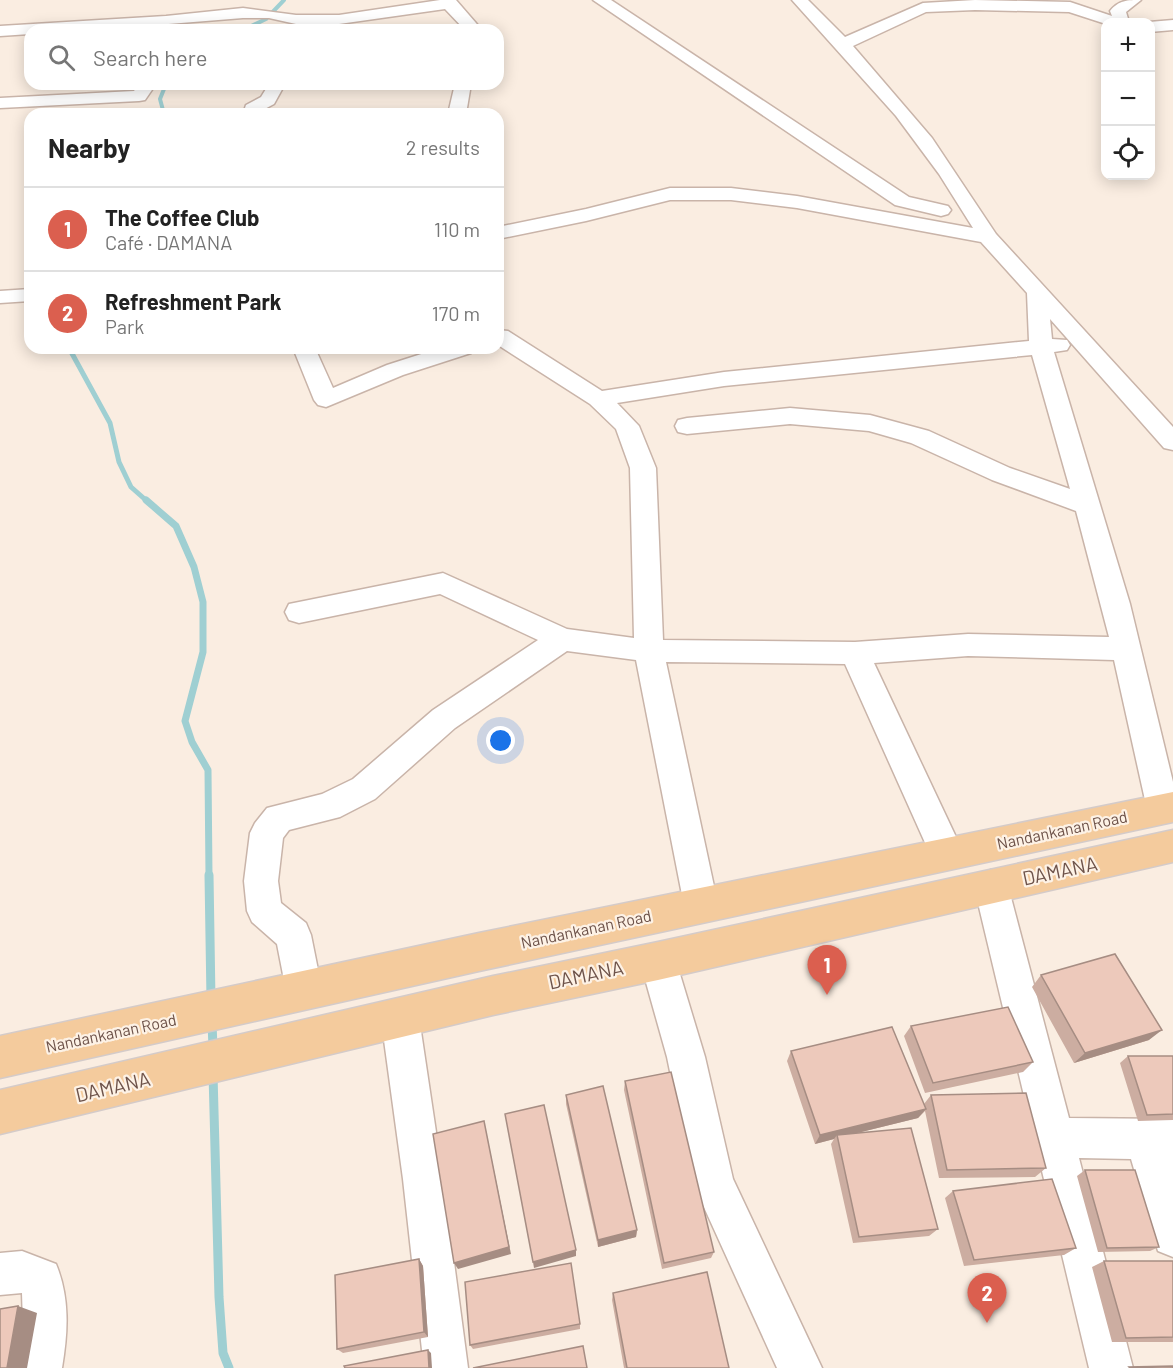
<!DOCTYPE html>
<html lang="en">
<head>
<meta charset="utf-8">
<style>
	body { margin:0; font-family:Barlow,sans-serif; background:#f2f2f2; color:#222 }
	.controls { position:absolute; right:18px; top:18px; display:grid; overflow:hidden; border-radius:12px; box-shadow:0 3px 15px #0003 }
	.controls button { width:54px; height:54px; display:grid; place-items:center; padding:0; border:0; border-bottom:2px solid #e0e0e0; background:#fff; color:#222; font:30px sans-serif }
	.you { position:absolute; left:501px; top:741px; width:21px; height:21px; margin:-15px; border:4px solid #fff; border-radius:50%; background:#1a73e8; box-shadow:0 0 0 9px #1a73e833 }
	.badge { display:grid; place-items:center; width:39px; height:39px; border-radius:50%; background:#db5f4f; color:#fff; font-size:20px; font-weight:700 }
	.pin { position:absolute; translate:-50% -50px; filter:drop-shadow(0 2px 3px #0008) }
	.pin::after { content:''; position:absolute; top:32px; width:21px; height:18px; background:inherit; clip-path:polygon(0 0,100% 0,50% 100%) }
	.list { margin:0; padding:0; list-style:none }
	h2 { display:flex; justify-content:space-between; align-items:center; height:78px; margin:0; padding:0 24px; font-size:26px }
	h2 small { font-size:20px; font-weight:400; color:#767676 }
	.list li { display:grid; grid-template-columns:39px 1fr auto; gap:18px; align-items:center; box-sizing:border-box; height:84px; padding:0 24px; border-top:2px solid #e0e0e0 }
	.list b { display:block; font-size:22px; white-space:nowrap }
	.list p { margin:0; font-size:20px; white-space:nowrap; color:#767676 }
	.list em { font-size:20px; font-style:normal; color:#767676 }
	.icon { flex:none; width:33px; height:33px; fill:none; stroke:currentColor; stroke-width:2; stroke-linecap:round; stroke-linejoin:round }
	.map { position:relative; flex:none; width:1173px; height:1368px; overflow:hidden }
	.search { position:absolute; background:#fff; box-shadow:0 3px 15px #0003; left:24px; top:24px; width:480px; height:66px; display:flex; align-items:center; gap:15px; box-sizing:border-box; padding:0 21px; border-radius:18px; color:#767676; font-size:22px }
	.panel { position:absolute; background:#fff; box-shadow:0 3px 15px #0003; left:24px; top:108px; width:480px; height:246px; border-radius:18px }
	.map>svg:first-child { display:block }
	.lines { fill:none; stroke-linecap:round; stroke-linejoin:round }
	.stream-far3 { stroke:#9fcfd2; stroke-width:4 }
	.stream-far2 { stroke:#9fcfd2; stroke-width:5 }
	.stream-far1 { stroke:#9fcfd2; stroke-width:7 }
	.stream { stroke:#9fcfd2; stroke-width:9 }
	.minor-casing { stroke:#c9b4a9; stroke-width:3 }
	.major-casing { stroke:#d4cbc9; stroke-width:3 }
	.minor { fill:#fff; fill-rule:evenodd }
	.major { fill:#f4cb9d; fill-rule:evenodd }
	.wall { fill:#ccada1 }
	.shaded-wall { fill:#a68d83 }
	.building { fill:#edc9bb; stroke:#a68d83; stroke-width:1.5 }
	.labels { text-anchor:middle; stroke-width:4.5; stroke-linejoin:round; paint-order:stroke }
	.street-label { font-size:16px; fill:#6e534a; stroke:#fdf2e6 }
	.near-street-label { font-size:20px; fill:#6e534a; stroke:#fdf2e6 }
</style>
</head>
<body>
<div class="map">
<svg width="1173" height="1368" viewBox="0 0 1173 1368">
	<rect width="100%" height="100%" fill="#faede1"/>
	<g class="lines">
		<path class="stream-far3" d="M243 30 266 19 284 0
			M164 114 160 99 166 84"/>
		<path class="stream-far2" d="M69 348 110 423 119 462 131 487 148 502"/>
		<path class="stream-far1" d="M146 500 176 526 194 567 203 602V652L185 721 192 742 208 770 209 876"/>
		<path class="stream" d="M209 875 211 1000
			M212 1023 213 1048
			M213 1074 219 1297 223 1353 229 1368"/>
		<defs>
			<path id="minor" d="M440 0H456L482 30H465L445 9 339 24H296L269 18H243L94 30H30V34L0 36V26L166 16 243 8 296 15H339Z
				M593 0H611L909 197 948 206 951 210 948 214 941 216 895 205Z
				M792 0H808L845 37 923 3 975 0 1070 2 1112 16 1110 11C1119 0 1127 0 1141 0L1126 12 1129 22 1106 24 1069 12 975 10 926 12 853 46 932 138 996 234 1173 427V450L1164 448 1050 319 1052 339 1067 340 1070 345 1067 350 1054 352 1130 604 1173 782V820L1163 823 1151 819 1147 809 1114 660 968 656 874 663 964 854 959 865 947 869 935 865 845 664 666 662 718 905 713 916 701 921 689 916 684 905 636 660 567 651 455 728 375 799 340 817 289 830 283 838 278 881 281 903 306 923 311 935 322 990 317 1003 304 1008 291 1003 286 990 277 944 252 922 247 911 244 881 250 833 255 823 267 808 322 794 353 779 433 710 538 640 440 594 299 623 289 620 285 612 289 604 443 573 567 629 634 638 630 468 616 429 590 404 498 345V330L508 331 602 391 724 372 1029 341 1027 293 981 242 797 208 731 200H670L586 221 498 239V227L586 209 670 188H731L797 196 973 228 939 174 896 116ZM1032 355 1070 489 1010 468 929 431 870 415 790 408 687 418 678 420 675 426 678 432 687 434 790 424 869 431 911 443 992 480 1076 511 1109 637 968 634 855 642 663 640 656 468 639 426 617 403 724 386Z
				M1173 20V30L1150 32 1149 22Z
				M139 84H156L145 100 139 101 0 108V98L134 91Z
				M269 84H285L274 104 261 111V114H243L246 105 261 97Z
				M455 84H471L466 114H448Z
				M30 289V301L0 303V291Z
				M293 348H315L333 388 387 365 440 348H474L471 353 403 375 326 407 318 405 314 400Z
				M991 870 1003 875 1008 886 1069 1118 1173 1119V1257L1158 1251 1131 1159 1079 1158 1133 1368H1089L974 886 979 875Z
				M658 944 671 949 676 961 705 1057 733 1179 822 1368H777L693 1183 667 1057 640 961 645 949Z
				M400 1000 413 1005 419 1018 443 1179 468 1368H424L403 1179 381 1018 387 1005Z
				M22 1251 56 1264C70 1298 68 1332 62 1368H18L23 1324 22 1293 0 1295V1253Z"/>
			<path id="major" d="M1173 792V822L479 971 0 1078V1036L479 933Z
				M1173 830V862L658 980 493 1015 0 1134V1090L493 976 658 942Z"/>
		</defs>
		<use href="#minor" class="minor-casing"/>
		<use href="#major" class="major-casing"/>
		<use href="#minor" class="minor"/>
		<use href="#major" class="major"/>
	</g>
	<path class="wall" d="M1041 975 1149 1040 1074 1063 1032 987Z
		M911 1026 1033 1062 1023 1072 925 1093 904 1036Z
		M791 1051 924 1104 931 1095 1046 1168 1035 1177 939 1178 925 1111 918 1118 857 1133 938 1229 929 1236 853 1243 831 1144 834 1139 815 1144 787 1061Z
		M1128 1056H1173V1120L1138 1121 1120 1063Z
		M625 1081 714 1252 711 1258 662 1269 624 1090Z
		M566 1095 637 1230 636 1237 598 1247 566 1104Z
		M1085 1170 1159 1247 1150 1251 1098 1252 1077 1176Z
		M953 1191 1076 1248 1064 1255 964 1266 945 1198Z
		M419 1259 423 1266 428 1337 343 1353 337 1349Z
		M1104 1261H1173V1342H1112L1092 1267Z
		M613 1293 729 1368H624L612 1300Z
		M580 1324V1329L473 1349 470 1345Z"/>
	<path class="shaded-wall" d="M1162 1030 1149 1040 1074 1063 1085 1053Z
		M926 1109 918 1118 837 1138V1135L834 1139 815 1144 820 1135Z
		M484 1121 511 1254 458 1269 454 1263Z
		M637 1230 636 1237 598 1247V1240Z
		M576 1250V1256L534 1268 533 1262Z
		M419 1259 423 1266 428 1337 424 1332Z
		M18 1306 37 1313 27 1368H7Z
		M428 1350 431 1353 432 1368H429Z"/>
	<path class="building" d="M1115 954 1162 1030 1085 1053 1041 975Z
		M1008 1007 1033 1062 933 1083 911 1026Z
		M892 1027 926 1109 820 1135 791 1051Z
		M1128 1056H1173V1114L1147 1115Z
		M671 1072 714 1252 664 1263 625 1081Z
		M603 1086 637 1230 598 1240 566 1095Z
		M1026 1093 1046 1168 947 1170 931 1095Z
		M544 1105 576 1250 533 1262 505 1114Z
		M484 1121 509 1247 454 1263 433 1134Z
		M911 1128 938 1229 859 1237 837 1135Z
		M1085 1170H1135L1159 1247 1107 1248Z
		M1052 1179 1076 1248 974 1260 953 1191Z
		M419 1259 424 1332 337 1349 335 1275Z
		M1104 1261H1173V1337L1126 1338Z
		M571 1263 580 1324 470 1345 465 1282Z
		M707 1272 729 1368H627L613 1293Z
		M18 1306 7 1368H0V1309Z
		M583 1346 587 1368H473Z
		M428 1350 429 1368H345L344 1366Z
		M1173 1366V1368H1130L1129 1367Z"/>
	<g class="labels">
		<g class="street-label">
			<text transform="translate(1062 830) rotate(-12)" y="6">Nandankanan Road</text>
			<text transform="translate(586 929) rotate(-12)" y="6">Nandankanan Road</text>
			<text transform="translate(111 1033) rotate(-12)" y="6">Nandankanan Road</text>
		</g>
		<g class="near-street-label">
			<text transform="translate(1060 871) rotate(-12)" y="7">DAMANA</text>
			<text transform="translate(586 975) rotate(-12)" y="7">DAMANA</text>
			<text transform="translate(113 1087) rotate(-13)" y="7">DAMANA</text>
		</g>
	</g>
</svg>
<div class="controls">
<button>+</button>
<button>−</button>
<button><svg class="icon" aria-label="locate" viewBox="0 0 24 24"><circle cx="12" cy="12" r="6"/><path d="M12 2v4M12 18v4M2 12h4M18 12h4"/></svg></button>
</div>
<div class="you"></div>
<div class="pin badge" style="left:827px;top:995px">1</div>
<div class="pin badge" style="left:987px;top:1323px">2</div>
<div class="search"><svg class="icon" aria-label="search" viewBox="0 0 24 24"><circle cx="10" cy="10" r="6"/><path d="M15 15l6 6"/></svg>Search here</div>
<section class="panel">
<h2>Nearby<small>2 results</small></h2>
<ul class="list">
<li><span class="badge">1</span><div><b>The Coffee Club</b><p>Café · DAMANA</p></div><em>110 m</em></li>
<li><span class="badge">2</span><div><b>Refreshment Park</b><p>Park</p></div><em>170 m</em></li>
</ul>
</section>
</div>
</body>
</html>
